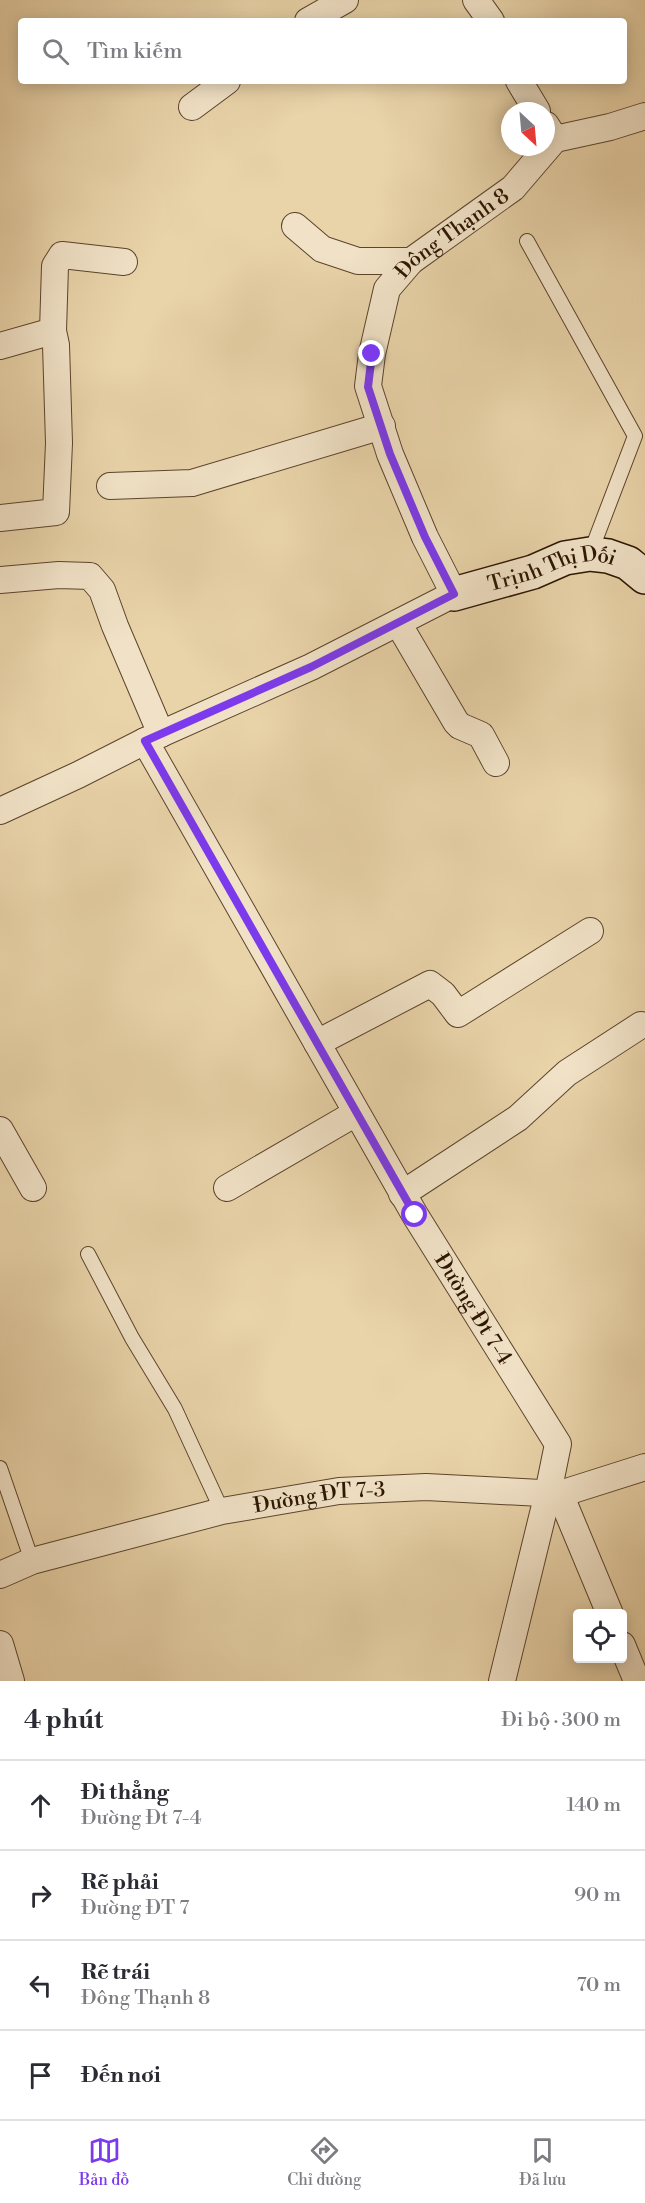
<!DOCTYPE html>
<html lang="vi">
<head>
<meta charset="utf-8">
<style>
	body { margin:0; font-family:"Libre Bodoni",serif; background:#f7f7f7; color:#2b2b33 }
	.controls { position:absolute; right:18px; bottom:18px; display:grid; overflow:hidden; border-radius:6px; box-shadow:0 3px 15px #0003 }
	.controls button { width:54px; height:54px; display:grid; place-items:center; padding:0; border:0; border-bottom:2px solid #e1e1e2; background:#fff; color:#2b2b33; font:30px sans-serif }
	.compass { position:absolute; left:501px; top:102px; width:54px; height:54px; border-radius:50%; background:#fff; box-shadow:0 3px 15px #0003; rotate:154deg }
	.stop { position:absolute; width:18px; height:18px; margin:-14px; border:4px solid #7c3aed; border-radius:50%; background:#fff }
	.stop.end { background:#7c3aed; border-color:#fff; box-shadow:0 2px 6px #0008 }
	.list { margin:0; padding:0; list-style:none }
	h2 { display:flex; justify-content:space-between; align-items:center; height:78px; margin:0; padding:0 24px; font-size:26px }
	h2 small { font-size:20px; font-weight:400; color:#7c7c81 }
	.list li { display:grid; grid-template-columns:39px 1fr auto; gap:18px; align-items:center; box-sizing:border-box; height:90px; padding:0 24px; border-top:2px solid #e1e1e2 }
	.list b { display:block; font-size:22px; white-space:nowrap }
	.list p { margin:0; font-size:20px; white-space:nowrap; color:#7c7c81 }
	.list em { font-size:20px; font-style:normal; color:#7c7c81 }
	.icon { flex:none; width:33px; height:33px; fill:none; stroke:currentColor; stroke-width:2; stroke-linecap:round; stroke-linejoin:round }
	.map { position:relative; flex:none; width:645px; height:1681px; overflow:hidden }
	.search { position:absolute; background:#fff; box-shadow:0 3px 15px #0003; left:18px; right:18px; top:18px; height:66px; display:flex; align-items:center; gap:15px; box-sizing:border-box; padding:0 21px; border-radius:6px; color:#7c7c81; font-size:22px }
	.sheet { height:438px; background:#fff }
	nav { display:flex; justify-content:space-around; align-items:center; box-sizing:border-box; height:84px; border-top:2px solid #e1e1e2; background:#fff; font-size:16px; color:#7c7c81 }
	nav a { display:grid; justify-items:center; gap:3px }
	nav .on { color:#7c3aed }
	.map>svg:first-child { display:block }
	.lines { fill:none; stroke-linecap:round; stroke-linejoin:round }
	.lane-casing { stroke:#5b442c; stroke-width:16 }
	.street-casing { stroke:#5b442c; stroke-width:28 }
	.secondary-casing { stroke:#2c1502; stroke-width:36 }
	.lane { stroke:#f1e2c7; stroke-width:14 }
	.street { stroke:#f1e2c7; stroke-width:26 }
	.secondary { stroke:#f1e2c7; stroke-width:33 }
	.route { stroke:#7c3aed; stroke-width:8 }
	.labels { text-anchor:middle; stroke-width:5; stroke-linejoin:round; paint-order:stroke }
	.street-label { font-size:21px; fill:#2c1502; stroke:#f1e2c7 }
</style>
</head>
<body>
<div class="map">
<svg width="645" height="1681" viewBox="0 0 645 1681">
	<rect width="100%" height="100%" fill="#e9d3a9"/>
	<filter id="stains"><feTurbulence type="fractalNoise" baseFrequency=".00333" numOctaves="4"/><feColorMatrix values="0 0 0 0 .2 0 0 0 0 .09 0 0 0 0 .02 0 0 0 .5 -.17"/></filter>
	<radialGradient id="worn" r=".72"><stop offset=".6" stop-color="#630" stop-opacity="0"/><stop offset="1" stop-color="#630" stop-opacity=".3"/></radialGradient>
	<g class="lines">
		<defs>
			<path id="lane" d="M527 241 635 436 590 554
				M88 1254 132 1338 175 1409 222 1511
				M0 1468 32 1561"/>
			<g id="street">
				<path d="M476 0 491 21"/>
				<path d="M308 21 345 0"/>
				<path d="M519 81 537 111"/>
				<path d="M192 107 227 81"/>
				<path d="M555 139 610 127 645 116"/>
				<path d="M295 226 322 249 358 261H411"/>
				<path d="M0 346 53 331 55 266 62 255 124 262"/>
				<path d="M110 486 192 483 382 426"/>
				<path d="M0 518 56 512 59 443 56 345 53 331"/>
				<path d="M0 580 59 575 90 576 102 590 115 626 161 734"/>
				<path d="M398 623 456 722 460 726 481 735 496 763"/>
				<path id="s1" d="M145 741 415 1215 558 1444 548 1493 502 1681"/>
				<path id="s2" d="M0 811 78 775 145 741 311 667 454 594 425 537 390 454 368 386 372 354 387 289 411 261 513 188 555 139 546 125"/>
				<path d="M317 1043 430 984 443 994 458 1014 590 931"/>
				<path d="M0 1130 33 1188"/>
				<path d="M227 1188 356 1113"/>
				<path d="M402 1194 518 1118 567 1073 641 1025"/>
				<path d="M560 1494 610 1614"/>
				<path id="s3" d="M0 1575 32 1561 222 1511 339 1491 426 1487 560 1494 645 1467"/>
				<path d="M0 1644 11 1681"/>
				<path d="M622 1645 637 1681"/>
			</g>
			<g id="secondary">
				<path id="s4" d="M454 594 533 572 565 558 590 554 608 556 628 563 645 577"/>
			</g>
		</defs>
		<use href="#lane" class="lane-casing"/>
		<use href="#street" class="street-casing"/>
		<use href="#secondary" class="secondary-casing"/>
		<use href="#lane" class="lane"/>
		<use href="#street" class="street"/>
		<use href="#secondary" class="secondary"/>
	</g>
	<g class="lines">
		<path class="route" d="M372 354 368 387 390 454 425 537 454 594 311 667 145 741 415 1215"/>
	</g>
	<g class="labels">
		<g class="street-label">
			<text dy="7" stroke="none"><textPath href="#s2" startOffset="914">Đông Thạnh 8</textPath></text>
			<text dy="7" stroke="none"><textPath href="#s4" startOffset="102">Trịnh Thị Dối</textPath></text>
			<text dy="7" stroke="none"><textPath href="#s1" startOffset="656">Đường Đt 7-4</textPath></text>
			<text dy="7" stroke="none"><textPath href="#s3" startOffset="330">Đường ĐT 7-3</textPath></text>
		</g>
	</g>
	<rect width="100%" height="100%" filter="url(#stains)"/>
	<rect width="100%" height="100%" fill="url(#worn)"/>
</svg>
<div class="controls">
<button><svg class="icon" aria-label="locate" viewBox="0 0 24 24"><circle cx="12" cy="12" r="6"/><path d="M12 2v4M12 18v4M2 12h4M18 12h4"/></svg></button>
</div>
<svg class="compass" viewBox="-18 -18 36 36"><path d="M0-13l5 13h-10z" fill="#e53935"/><path d="M0 13l5-13h-10z" fill="#7c7c81"/></svg>
<div class="stop" style="left:415px;top:1215px"></div>
<div class="stop end" style="left:372px;top:354px"></div>
<div class="search"><svg class="icon" aria-label="search" viewBox="0 0 24 24"><circle cx="10" cy="10" r="6"/><path d="M15 15l6 6"/></svg>Tìm kiếm</div>
</div>
<section class="sheet">
<h2>4 phút<small>Đi bộ · 300 m</small></h2>
<ul class="list">
<li><svg class="icon" aria-label="ahead" viewBox="0 0 24 24"><path d="M12 20V5M6 11l6-6 6 6"/></svg><div><b>Đi thẳng</b><p>Đường Đt 7-4</p></div><em>140 m</em></li>
<li><svg class="icon" aria-label="right" viewBox="0 0 24 24"><path d="M7 20v-9h11M14 6l5 5-5 5"/></svg><div><b>Rẽ phải</b><p>Đường ĐT 7</p></div><em>90 m</em></li>
<li><svg class="icon" aria-label="left" viewBox="0 0 24 24"><path d="M17 20v-9H6M10 6l-5 5 5 5"/></svg><div><b>Rẽ trái</b><p>Đông Thạnh 8</p></div><em>70 m</em></li>
<li><svg class="icon" aria-label="arrive" viewBox="0 0 24 24"><path d="M6 21V4h12l-3 4 3 4H6"/></svg><div><b>Đến nơi</b></div></li>
</ul>
</section>
<nav>
<a class="on"><svg class="icon" aria-label="map" viewBox="0 0 24 24"><path d="M3 6l6-2 6 2 6-2v14l-6 2-6-2-6 2zM9 4v14M15 6v14"/></svg>Bản đồ</a>
<a><svg class="icon" aria-label="directions" viewBox="0 0 24 24"><path d="M12 3l9 9-9 9-9-9zM9 14v-3h6M13 9l2 2-2 2"/></svg>Chỉ đường</a>
<a><svg class="icon" aria-label="saved" viewBox="0 0 24 24"><path d="M7 4h10v16l-5-4-5 4z"/></svg>Đã lưu</a>
</nav>
</body>
</html>
